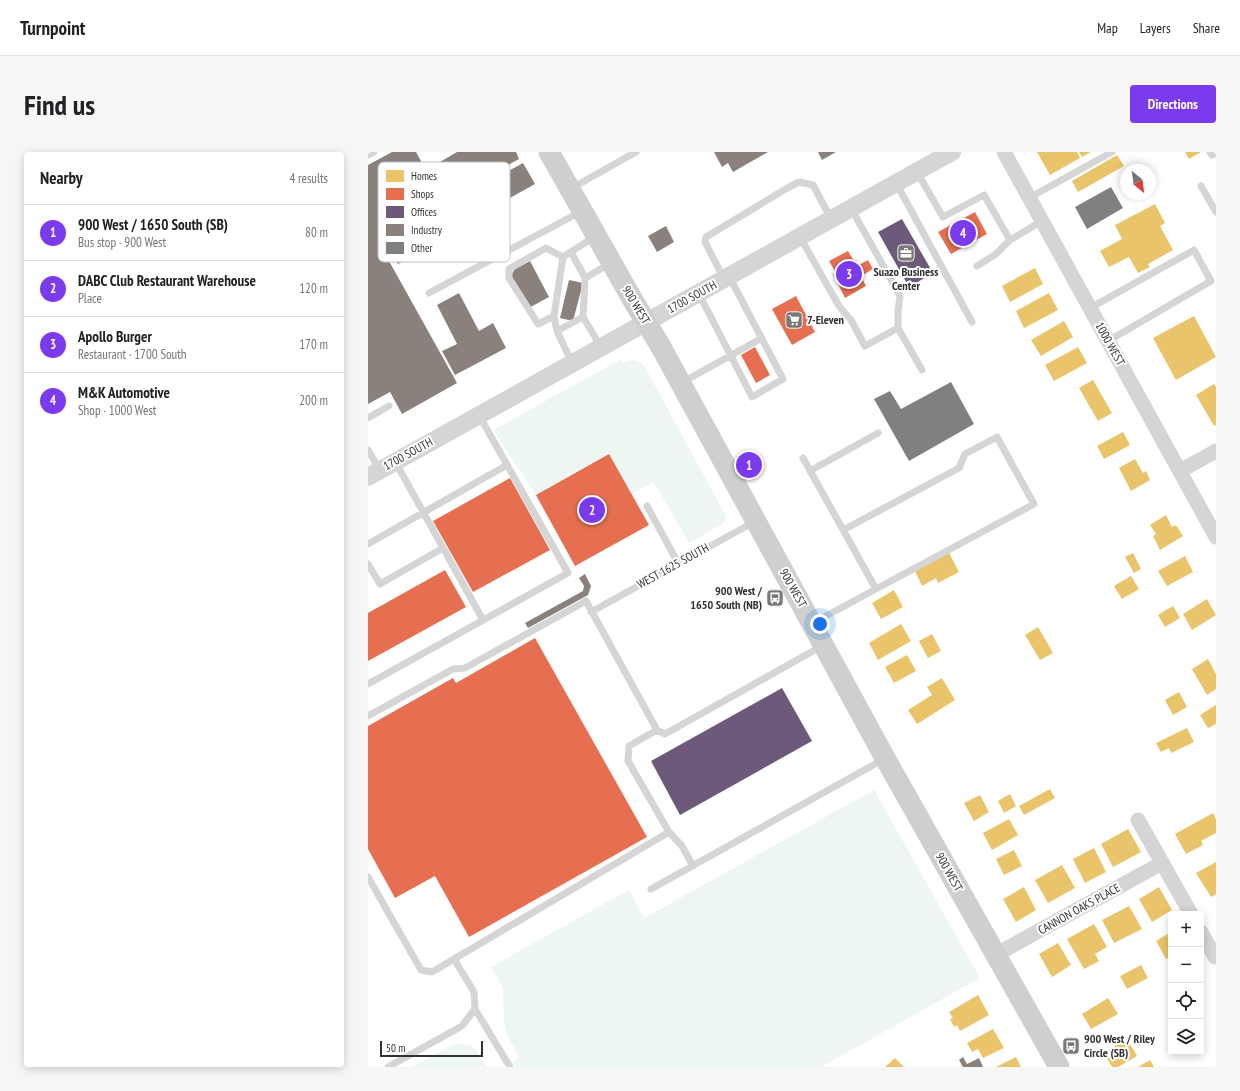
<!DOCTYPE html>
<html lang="en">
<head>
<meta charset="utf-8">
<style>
	body { margin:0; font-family:"PT Sans Narrow",sans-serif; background:#f6f6f6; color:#202124 }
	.controls { position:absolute; right:12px; bottom:12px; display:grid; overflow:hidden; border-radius:4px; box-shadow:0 2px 10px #0003 }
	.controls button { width:36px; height:36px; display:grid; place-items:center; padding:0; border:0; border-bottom:1px solid #e0e0e0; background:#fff; color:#202124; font:20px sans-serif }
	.compass { position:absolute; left:752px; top:12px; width:36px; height:36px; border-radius:50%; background:#fff; box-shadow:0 2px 10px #0003; rotate:151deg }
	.scale { position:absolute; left:12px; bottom:10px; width:103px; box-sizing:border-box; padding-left:4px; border:2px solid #313131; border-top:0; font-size:11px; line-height:14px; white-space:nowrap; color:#313131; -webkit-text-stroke:3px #fff; paint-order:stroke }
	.you { position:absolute; left:452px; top:472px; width:14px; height:14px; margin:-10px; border:3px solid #fff; border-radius:50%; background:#1a73e8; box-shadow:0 0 0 6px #1a73e833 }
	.badge { display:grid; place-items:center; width:26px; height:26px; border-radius:50%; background:#7c3aed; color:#fff; font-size:13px; font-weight:700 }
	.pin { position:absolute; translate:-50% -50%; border:2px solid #fff; box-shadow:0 1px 4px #0006 }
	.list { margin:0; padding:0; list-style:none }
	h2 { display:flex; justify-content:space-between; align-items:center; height:52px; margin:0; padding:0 16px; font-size:17px }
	h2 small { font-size:13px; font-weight:400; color:#757577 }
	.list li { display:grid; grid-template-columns:26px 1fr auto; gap:12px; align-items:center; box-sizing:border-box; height:56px; padding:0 16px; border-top:1px solid #e0e0e0 }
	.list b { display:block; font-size:15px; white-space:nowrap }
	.list p { margin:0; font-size:13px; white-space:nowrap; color:#757577 }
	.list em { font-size:13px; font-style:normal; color:#757577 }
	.icon { flex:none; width:22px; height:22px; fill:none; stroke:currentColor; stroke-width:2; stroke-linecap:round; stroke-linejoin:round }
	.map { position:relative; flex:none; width:848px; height:915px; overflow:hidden; border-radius:4px }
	header { display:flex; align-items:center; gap:24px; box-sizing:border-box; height:56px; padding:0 20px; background:#fff; border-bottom:1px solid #e0e0e0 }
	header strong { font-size:19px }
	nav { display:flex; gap:22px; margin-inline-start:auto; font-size:14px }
	.intro { display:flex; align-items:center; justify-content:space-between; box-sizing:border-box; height:96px; padding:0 24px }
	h1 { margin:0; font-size:28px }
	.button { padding:10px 18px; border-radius:4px; background:#7c3aed; color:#fff; font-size:14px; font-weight:700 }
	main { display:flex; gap:24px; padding:0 24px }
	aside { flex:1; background:#fff; border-radius:4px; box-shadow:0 2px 10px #0003 }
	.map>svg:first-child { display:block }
	.green { fill:#edf6f1 }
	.homes { fill:#e9c46a }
	.shops { fill:#e76f51 }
	.offices { fill:#6d597a }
	.industry { fill:#8a817c }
	.building { fill:#808080 }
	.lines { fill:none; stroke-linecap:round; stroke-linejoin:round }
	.service { stroke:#d5d5d5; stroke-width:7 }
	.minor { stroke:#d5d5d5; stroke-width:15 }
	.tertiary { stroke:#d5d5d5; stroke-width:18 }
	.secondary { stroke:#cfcfcf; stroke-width:21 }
	.labels { text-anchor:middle; stroke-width:4; stroke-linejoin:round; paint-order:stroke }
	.poi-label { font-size:12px; font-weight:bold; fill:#313131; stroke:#fff; text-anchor:start }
	.street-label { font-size:12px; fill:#313131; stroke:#fff }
	.key { fill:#fff; stroke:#c1c1c1; stroke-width:1 }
	.key-label { font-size:11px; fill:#313131 }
</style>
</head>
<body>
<header>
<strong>Turnpoint</strong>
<nav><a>Map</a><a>Layers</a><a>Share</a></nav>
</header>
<div class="intro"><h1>Find us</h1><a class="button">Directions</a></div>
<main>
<aside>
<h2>Nearby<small>4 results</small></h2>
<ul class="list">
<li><span class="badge">1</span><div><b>900 West / 1650 South (SB)</b><p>Bus stop · 900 West</p></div><em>80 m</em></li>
<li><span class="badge">2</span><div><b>DABC Club Restaurant Warehouse</b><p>Place</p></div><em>120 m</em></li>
<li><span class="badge">3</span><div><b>Apollo Burger</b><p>Restaurant · 1700 South</p></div><em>170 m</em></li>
<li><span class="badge">4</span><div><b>M&amp;K Automotive</b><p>Shop · 1000 West</p></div><em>200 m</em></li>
</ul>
</aside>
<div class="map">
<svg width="848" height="915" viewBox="0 0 848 915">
	<rect width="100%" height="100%" fill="#fff"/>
	<path class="green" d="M253 207 255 210C264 206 273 209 278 217L358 364V367L354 372 321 391 286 330 264 342 241 302 168 343 127 281V277Z
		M506 638 612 826 453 915H147L144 910 151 906 140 884 136 870 135 836 123 815 261 738 276 766Z
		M89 892 103 893 108 898 118 915H44L81 895Z"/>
	<path class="homes" d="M669 0H709L712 6 682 23Z
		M711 0H723L714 5Z
		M817 0H833L821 7Z
		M749 3 756 14 710 40 704 29Z
		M787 52 797 71 792 74 805 98 780 112 782 115 770 121 761 105 741 115 732 99 754 87 747 73Z
		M667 116 675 132 642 150 634 134Z
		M681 141 690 158 656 176 648 159Z
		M826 164 848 205 808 228 785 186Z
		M696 169 705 185 673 204 663 188Z
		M710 195 719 211 686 229 677 213Z
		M725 228 744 261 730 269 711 236Z
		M846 232 848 235V273L846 274 828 243Z
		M755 280 762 293 736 307 729 294Z
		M767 307 775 321 778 319 782 328 763 339 751 316Z
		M798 363 804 375 808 373 815 384 792 398 785 384 788 382 782 373Z
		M581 401 591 420 570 431 568 426 554 434 547 419Z
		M765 401 773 417 766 421 757 405Z
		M817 404 825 420 799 434 790 419Z
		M763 424 771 437 754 447 746 434Z
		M526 438 535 455 513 467 504 451Z
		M839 447 848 463 824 478 815 462Z
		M805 454 812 466 797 475 790 463Z
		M533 472 543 489 510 508 501 491Z
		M670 475 685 501 672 508 657 483Z
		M564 482 573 499 560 506 551 489Z
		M539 503 548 519 526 531 517 515Z
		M840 507 848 522V537L839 543 824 517Z
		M574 526 587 548 549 572 540 558 564 543 559 535Z
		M811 540 819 555 805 563 797 548Z
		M848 553V572L840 576 832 563Z
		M819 576 826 590 803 601 801 596 793 600 788 591Z
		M682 637 687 646 656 663 651 654Z
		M642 642 648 654 636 661 630 649Z
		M612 643 621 660 606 669 596 651Z
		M845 661 848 667V681L833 689 835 693 818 702 807 682Z
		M641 667 650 683 624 698 615 681Z
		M760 677 773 700 745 715 733 692Z
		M726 696 738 720 717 731 705 707Z
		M646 698 654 714 636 723 628 707Z
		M848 710V742L843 745 828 721Z
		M694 713 707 736 680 751 667 728Z
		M656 735 668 758 648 770 635 747Z
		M791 735 804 758 784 770 771 747Z
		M761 754 774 777 746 791 734 768Z
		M726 772 739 795 727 802 731 809 716 817 699 787Z
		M803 780V805L798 807 788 789Z
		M690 791 703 813 684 825 671 802Z
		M773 813 780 826 759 837 752 824Z
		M610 843 621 863 592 879 589 873 586 875 582 867 585 866 581 860Z
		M740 846 750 862 723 877 714 862Z
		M625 877 636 896 615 906 610 897 604 900 599 891Z
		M759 887 769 904 750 915H744L736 901Z
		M648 905 653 915H628Z
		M527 906 536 915H517Z
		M782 908 786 915H770Z"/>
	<path class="shops" d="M607 60 619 82 583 102 570 80Z
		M480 99 486 109 488 108 491 113 500 108 505 117 493 124 498 134 477 146 465 122 468 121 461 109Z
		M428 144 447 180 424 193 404 157Z
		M387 195 402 223 388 231 373 203Z
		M241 302 281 373 207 414 168 343Z
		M142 326 182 398 105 440 65 369Z
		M77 418 98 455 0 509V461Z
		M167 486 279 685 101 785 67 724 27 746 0 697V574L85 526 88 531Z"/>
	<path class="offices" d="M534 67 565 121 541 135 510 80Z
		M414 536 444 589 312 663 283 609Z"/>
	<path class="industry" d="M24 0H48L58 18 89 0H148L151 7 74 49 72 46 32 68 36 77 155 11 167 32 88 76 89 79 30 112 16 87 11 91 89 231 34 262 22 240 0 252V13Z
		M346 0H400L365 20 360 11 354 15Z
		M450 0H468L454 8Z
		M298 74 306 90 289 100 280 84Z
		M162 109 181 145 159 157 143 123 147 117Z
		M201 128 215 131 205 169 192 166Z
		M91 141 111 179 125 171 138 196 87 223 74 199 89 192 69 153Z
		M217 422 223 434 220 443 160 476 157 471 215 439 216 434 211 426Z
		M595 905 599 912 611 906 615 915H595L591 908Z"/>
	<path class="building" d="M743 35 755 56 719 77 707 55Z
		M583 230 606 272 541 309 506 247 522 239 533 257Z"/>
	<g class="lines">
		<path class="service" d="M842 0 844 3 848 1
			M0 3 6 0
			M549 20 575 65 616 43 642 88 674 69
			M528 31 604 170
			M833 34 848 60
			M204 36 268 0
			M661 46 744 0
			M483 56 532 144 530 159V176L554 218
			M432 85 471 154 483 168 497 194 530 176
			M203 100 217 126
			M609 114 628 102 642 88
			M356 127 337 90 338 85 421 35 431 30 445 33 463 67
			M61 141 212 60
			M331 142 384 245 415 227 361 124
			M722 156 826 98 843 129 740 189
			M186 164 170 172 141 126V117L178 96 195 105
			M189 179 186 164 195 105 226 85
			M233 195 215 165 217 126 243 111
			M204 211 189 179 215 165
			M315 230 394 186
			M0 266 21 254
			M0 298 12 318
			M435 306 508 437 445 471
			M28 311 115 468
			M442 319 510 281
			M279 354 310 411
			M475 378 591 316 597 302 629 285 666 352 508 437
			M0 392 139 313
			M0 412 12 432 75 396
			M223 460 386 370
			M0 532 200 421 111 263
			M0 564 85 517 97 516 218 449 289 578 297 582 454 494
			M301 680 314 694 325 714
			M0 725 53 818 64 820 301 680 260 609 261 594 289 578
			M283 737 516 607
			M107 857 142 915
			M20 915 94 874 107 857 106 840 86 807"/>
		<path class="minor" d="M636 0 848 385
			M812 319 848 299
			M770 668 823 762
			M833 780 847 805
			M627 803 794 711"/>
		<path class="tertiary" d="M0 325 584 0"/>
		<path class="secondary" d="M181 0 263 145 293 195 517 606 691 915"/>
	</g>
	<defs>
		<symbol id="office-square" viewBox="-11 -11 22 22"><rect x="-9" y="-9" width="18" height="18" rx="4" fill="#797979" stroke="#fff"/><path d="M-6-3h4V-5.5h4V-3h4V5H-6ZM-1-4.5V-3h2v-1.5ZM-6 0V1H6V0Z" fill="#fff"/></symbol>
		<symbol id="supermarket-square" viewBox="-11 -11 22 22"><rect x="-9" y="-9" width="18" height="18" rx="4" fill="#797979" stroke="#fff"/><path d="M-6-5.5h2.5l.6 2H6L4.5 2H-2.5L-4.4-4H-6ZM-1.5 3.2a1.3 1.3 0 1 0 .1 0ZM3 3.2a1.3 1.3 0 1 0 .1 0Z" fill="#fff"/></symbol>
		<symbol id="bus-square" viewBox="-11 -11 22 22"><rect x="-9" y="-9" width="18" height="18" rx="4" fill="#797979" stroke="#fff"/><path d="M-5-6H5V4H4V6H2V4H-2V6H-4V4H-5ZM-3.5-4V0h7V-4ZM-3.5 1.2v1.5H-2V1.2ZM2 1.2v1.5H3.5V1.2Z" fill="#fff"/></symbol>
	</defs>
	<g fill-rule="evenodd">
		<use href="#office-square" x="528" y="91" width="20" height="20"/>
		<use href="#supermarket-square" x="416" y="158" width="20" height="20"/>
		<use href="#bus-square" x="397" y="436" width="20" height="20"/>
		<use href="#bus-square" x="693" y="884" width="20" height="20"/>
	</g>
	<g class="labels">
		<g class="poi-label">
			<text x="538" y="124" text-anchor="middle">Suazo Business<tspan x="538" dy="14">Center</tspan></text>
			<text x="439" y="172">7-Eleven</text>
			<text x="394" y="443" text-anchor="end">900 West /<tspan x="394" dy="14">1650 South (NB)</tspan></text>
			<text x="716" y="891">900 West / Riley<tspan x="716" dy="14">Circle (SB)</tspan></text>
		</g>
		<g class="street-label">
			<text transform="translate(324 145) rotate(-29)" y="4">1700 SOUTH</text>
			<text transform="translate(268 153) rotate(59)" y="4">900 WEST</text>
			<text transform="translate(742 192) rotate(61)" y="4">1000 WEST</text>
			<text transform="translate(40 302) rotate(-29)" y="4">1700 SOUTH</text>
			<text transform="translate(305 414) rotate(-29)" y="4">WEST 1625 SOUTH</text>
			<text transform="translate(425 436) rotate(61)" y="4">900 WEST</text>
			<text transform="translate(581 720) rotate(61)" y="4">900 WEST</text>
			<text transform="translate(711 757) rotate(-29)" y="4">CANNON OAKS PLACE</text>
		</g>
	</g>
	<rect x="10" y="10" width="132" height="100" rx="6" class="key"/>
	<rect x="18" y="18" width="18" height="12" fill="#e9c46a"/>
	<rect x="18" y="36" width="18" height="12" fill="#e76f51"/>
	<rect x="18" y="54" width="18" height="12" fill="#6d597a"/>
	<rect x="18" y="72" width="18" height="12" fill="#8a817c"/>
	<rect x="18" y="90" width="18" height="12" fill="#808080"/>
	<g class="key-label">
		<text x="43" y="28">Homes</text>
		<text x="43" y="46">Shops</text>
		<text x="43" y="64">Offices</text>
		<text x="43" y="82">Industry</text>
		<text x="43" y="100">Other</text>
	</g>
</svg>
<div class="controls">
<button>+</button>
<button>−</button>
<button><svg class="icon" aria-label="locate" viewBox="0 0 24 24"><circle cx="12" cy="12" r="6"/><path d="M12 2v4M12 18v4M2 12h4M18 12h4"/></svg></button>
<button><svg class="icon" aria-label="layers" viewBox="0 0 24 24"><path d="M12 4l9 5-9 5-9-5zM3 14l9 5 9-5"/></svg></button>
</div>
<svg class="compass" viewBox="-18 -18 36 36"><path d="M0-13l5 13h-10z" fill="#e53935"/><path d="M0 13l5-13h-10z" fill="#757577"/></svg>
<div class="scale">50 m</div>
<div class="you"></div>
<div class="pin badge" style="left:381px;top:313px">1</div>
<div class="pin badge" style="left:224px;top:358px">2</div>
<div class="pin badge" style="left:481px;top:122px">3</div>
<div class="pin badge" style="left:595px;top:81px">4</div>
</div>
</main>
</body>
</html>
